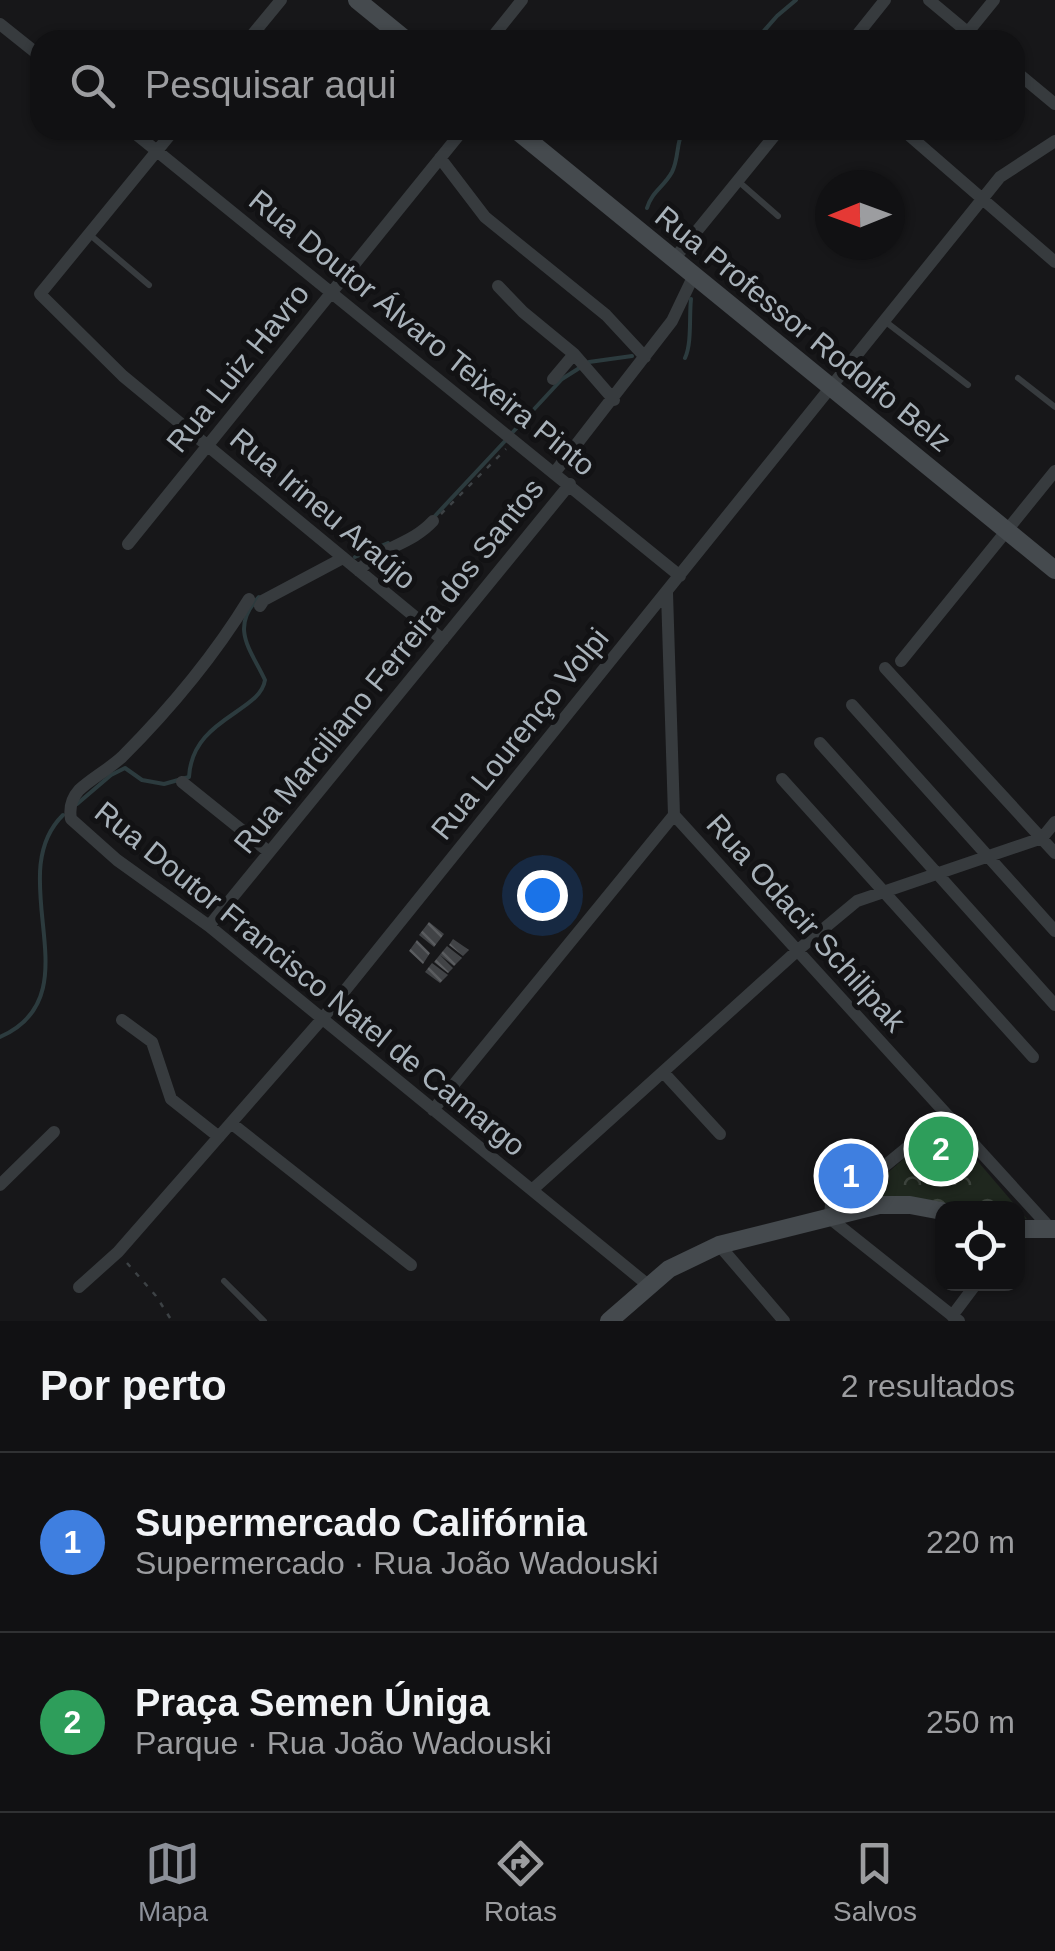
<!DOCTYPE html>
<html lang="pt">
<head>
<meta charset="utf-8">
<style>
	body { margin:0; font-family:Arial,sans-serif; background:#1e1f21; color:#f1f3f6 }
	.controls { position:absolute; right:30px; bottom:30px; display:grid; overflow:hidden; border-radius:20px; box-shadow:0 2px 8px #0004 }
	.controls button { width:90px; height:90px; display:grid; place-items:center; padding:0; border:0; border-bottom:2px solid #303133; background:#111113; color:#f1f3f6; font:50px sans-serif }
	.compass { position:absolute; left:815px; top:170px; width:90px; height:90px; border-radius:50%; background:#111113; box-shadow:0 2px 8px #0004; rotate:269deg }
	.you { position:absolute; left:542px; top:895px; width:35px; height:35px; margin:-25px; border:8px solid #fff; border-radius:50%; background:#1a73e8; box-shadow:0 0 0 15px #1a73e833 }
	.badge { display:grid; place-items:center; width:65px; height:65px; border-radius:50%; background:#8c9099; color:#fff; font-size:32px; font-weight:700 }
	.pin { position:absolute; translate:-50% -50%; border:5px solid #fff; box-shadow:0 2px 10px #0006 }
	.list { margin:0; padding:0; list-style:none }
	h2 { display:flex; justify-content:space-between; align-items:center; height:130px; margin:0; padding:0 40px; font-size:42px }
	h2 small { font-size:32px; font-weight:400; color:#9c9da0 }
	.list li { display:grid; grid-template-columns:65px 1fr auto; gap:30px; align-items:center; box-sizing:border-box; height:180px; padding:0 40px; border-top:2px solid #303133 }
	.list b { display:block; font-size:38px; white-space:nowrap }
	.list p { margin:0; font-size:32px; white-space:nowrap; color:#9c9da0 }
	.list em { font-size:32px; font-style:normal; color:#9c9da0 }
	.icon { flex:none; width:55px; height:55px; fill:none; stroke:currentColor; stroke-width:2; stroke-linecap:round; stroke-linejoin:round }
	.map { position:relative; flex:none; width:1055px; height:1321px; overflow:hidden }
	.search { position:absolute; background:#111113; box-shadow:0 2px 8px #0004; left:30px; right:30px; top:30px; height:110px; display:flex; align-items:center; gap:25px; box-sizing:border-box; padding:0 35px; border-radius:30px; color:#9c9da0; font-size:38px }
	.sheet { height:490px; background:#111113 }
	nav { display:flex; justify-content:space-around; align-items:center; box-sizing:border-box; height:140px; border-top:2px solid #303133; background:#111113; font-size:28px; color:#9c9da0 }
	nav a { display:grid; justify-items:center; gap:5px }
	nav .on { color:#8c9099 }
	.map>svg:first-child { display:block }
	.park { fill:url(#park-crowns) }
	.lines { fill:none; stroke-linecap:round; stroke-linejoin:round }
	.stream { stroke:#2c3b3e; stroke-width:4 }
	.building { fill:url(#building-back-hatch) }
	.path { stroke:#3d4245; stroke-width:2.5; stroke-dasharray:5 8; stroke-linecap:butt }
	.lane { stroke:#373b3e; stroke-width:6 }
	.street { stroke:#373b3e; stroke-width:12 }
	.secondary { stroke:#454a4e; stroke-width:18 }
	.labels { text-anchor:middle; stroke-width:10; stroke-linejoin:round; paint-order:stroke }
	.street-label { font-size:30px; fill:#a8b2ba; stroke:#121214 }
</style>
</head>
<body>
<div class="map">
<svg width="1055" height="1321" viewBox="0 0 1055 1321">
	<defs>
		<pattern id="park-crowns" width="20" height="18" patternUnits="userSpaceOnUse" patternTransform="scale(2.5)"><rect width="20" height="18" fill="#1f271e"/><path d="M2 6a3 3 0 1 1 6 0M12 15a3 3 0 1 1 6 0" fill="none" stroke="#3d443d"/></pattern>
		<pattern id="building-back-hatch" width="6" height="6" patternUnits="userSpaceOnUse" patternTransform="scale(2.5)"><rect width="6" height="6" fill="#414346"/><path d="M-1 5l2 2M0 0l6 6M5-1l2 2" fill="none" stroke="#5a5c5f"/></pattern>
	</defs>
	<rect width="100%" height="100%" fill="#171719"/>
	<path class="park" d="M945 1123 1027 1219 1018 1218V1208H968L930 1200 877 1197 884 1176Z"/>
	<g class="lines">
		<path class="stream" d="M756 40 777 16 796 0
			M647 208C652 191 664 187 672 172 679 158 676 144 683 130
			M685 358C692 343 689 317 691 299
			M589 362 632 356
			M512 433 562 379 581 367
			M434 517 506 440
			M355 557 388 543
			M77 804 111 775 125 768 142 780 164 784 189 777C192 718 260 713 265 680 251 650 229 628 259 597
			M0 1037C96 995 0 877 63 815"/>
	</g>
	<path class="building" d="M429 922 444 934 434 947 419 935Z
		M453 939 469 950 463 956 449 945Z
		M417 940 430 953 423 964 409 951Z
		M447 946 462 958 454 966 440 955 453 968 448 973 434 962Z
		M432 963 448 975 440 983 425 972Z"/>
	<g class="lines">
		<path class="path" d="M441 514 506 449
			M127 1263 156 1296 172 1321"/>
		<path class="lane" d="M738 181 778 216
			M89 234 149 285
			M886 322 968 385
			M1018 378 1055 407
			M842 1170 872 1182
			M827 1215C829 1193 830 1166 857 1163 867 1162 873 1164 881 1169
			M224 1281 264 1321"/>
		<path class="street" d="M929 0 977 40
			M0 24 40 56
			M968 32 994 0
			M248 40 281 0
			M490 40 522 0
			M853 40 885 0
			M1015 71 1055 104
			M131 130 680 576
			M174 130 40 294 123 376 443 640
			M903 130 1055 262
			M440 158 485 217 606 315 645 357
			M674 259 779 130
			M498 286 523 312 574 354 614 400
			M553 379 574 354
			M555 472 672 321 694 275
			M128 544 463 130
			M359 571C378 547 410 546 433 521
			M667 593 674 815 1051 1229
			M249 599C214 656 169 710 122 757 109 769 92 778 79 790 71 799 69 808 71 819L117 860 209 926 648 1285
			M260 606 264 600 343 558
			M901 661 1055 471
			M885 668 1055 853
			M852 705 1055 931
			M820 743 1055 1005
			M782 779 1033 1057
			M182 782 269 852
			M209 926 570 484
			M122 1020 152 1042 171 1099 219 1137
			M663 1072 720 1134
			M433 1110 674 815
			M231 1123 411 1265
			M0 1185 54 1132
			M532 1190 798 950 857 901 1042 838 1055 822
			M868 1207 872 1182 881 1169 947 1115
			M827 1216 959 1321
			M719 1245 784 1321
			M79 1287 118 1252 322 1019 1000 177 1055 141
			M952 1316 976 1284"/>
		<path class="secondary" d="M357 0 406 40
			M516 130 1055 570
			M1018 1229H1055
			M609 1321 669 1269 719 1245 879 1205H910L942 1211"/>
	</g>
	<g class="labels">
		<g class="street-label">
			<text transform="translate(803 329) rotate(39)" y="10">Rua Professor Rodolfo Belz</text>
			<text transform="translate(422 333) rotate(39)" y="10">Rua Doutor Álvaro Teixeira Pinto</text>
			<text transform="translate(238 368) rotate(-51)" y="10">Rua Luiz Havro</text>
			<text transform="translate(323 509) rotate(40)" y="10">Rua Irineu Araújo</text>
			<text transform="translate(389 666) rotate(-51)" y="10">Rua Marciliano Ferreira dos Santos</text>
			<text transform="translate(520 734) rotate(-51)" y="10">Rua Lourenço Volpi</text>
			<text transform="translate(806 923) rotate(48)" y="10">Rua Odacir Schilipak</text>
			<text transform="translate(310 979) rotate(39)" y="10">Rua Doutor Francisco Natel de Camargo</text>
		</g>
	</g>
</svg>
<div class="controls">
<button><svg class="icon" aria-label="locate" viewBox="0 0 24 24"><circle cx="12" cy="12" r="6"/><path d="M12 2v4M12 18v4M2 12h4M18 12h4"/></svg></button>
</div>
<svg class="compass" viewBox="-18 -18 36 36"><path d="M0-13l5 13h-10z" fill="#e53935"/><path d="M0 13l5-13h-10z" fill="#9c9da0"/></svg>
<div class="you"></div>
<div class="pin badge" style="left:851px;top:1176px;background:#3f7fe0">1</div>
<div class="pin badge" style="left:941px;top:1149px;background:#2e9e5b">2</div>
<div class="search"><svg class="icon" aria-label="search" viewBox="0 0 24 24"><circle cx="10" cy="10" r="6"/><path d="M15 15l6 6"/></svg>Pesquisar aqui</div>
</div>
<section class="sheet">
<h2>Por perto<small>2 resultados</small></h2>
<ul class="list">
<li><span class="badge" style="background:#3f7fe0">1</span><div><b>Supermercado Califórnia</b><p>Supermercado · Rua João Wadouski</p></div><em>220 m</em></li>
<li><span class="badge" style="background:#2e9e5b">2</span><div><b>Praça Semen Úniga</b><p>Parque · Rua João Wadouski</p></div><em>250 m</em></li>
</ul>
</section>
<nav>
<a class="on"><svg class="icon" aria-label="map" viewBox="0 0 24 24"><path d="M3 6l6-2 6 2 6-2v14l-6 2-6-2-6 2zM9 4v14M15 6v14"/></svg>Mapa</a>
<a><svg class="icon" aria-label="directions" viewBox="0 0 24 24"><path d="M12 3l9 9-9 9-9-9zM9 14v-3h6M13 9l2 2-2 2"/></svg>Rotas</a>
<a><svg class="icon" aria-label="saved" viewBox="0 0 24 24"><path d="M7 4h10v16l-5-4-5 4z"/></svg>Salvos</a>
</nav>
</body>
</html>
